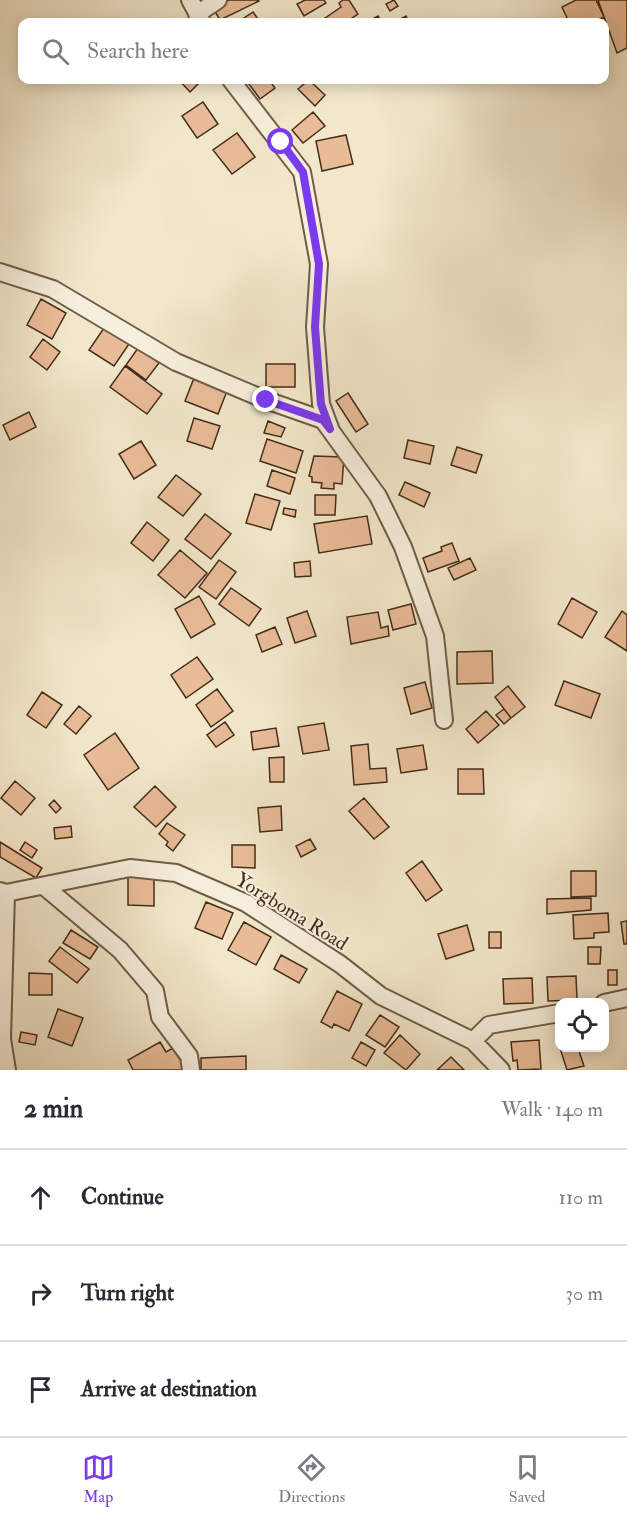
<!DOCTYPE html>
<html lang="en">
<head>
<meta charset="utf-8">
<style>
	body { margin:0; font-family:"IM FELL Double Pica",serif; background:#f7f7f7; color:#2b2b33 }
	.controls { position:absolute; right:18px; bottom:18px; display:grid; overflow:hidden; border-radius:12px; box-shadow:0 3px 15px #0003 }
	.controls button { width:54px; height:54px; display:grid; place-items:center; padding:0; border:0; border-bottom:2px solid #e1e1e2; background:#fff; color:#2b2b33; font:30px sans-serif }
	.stop { position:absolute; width:18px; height:18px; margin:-14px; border:4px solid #7c3aed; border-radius:50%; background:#fff }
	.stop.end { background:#7c3aed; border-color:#fff; box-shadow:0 2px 6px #0008 }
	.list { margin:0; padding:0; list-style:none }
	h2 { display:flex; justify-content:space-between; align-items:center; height:78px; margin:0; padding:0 24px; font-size:26px }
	h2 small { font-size:20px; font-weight:400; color:#7c7c81 }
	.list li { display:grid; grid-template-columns:39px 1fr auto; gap:18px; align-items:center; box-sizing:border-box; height:96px; padding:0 24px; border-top:2px solid #e1e1e2 }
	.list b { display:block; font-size:22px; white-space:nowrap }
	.list em { font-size:20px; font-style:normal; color:#7c7c81 }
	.icon { flex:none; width:33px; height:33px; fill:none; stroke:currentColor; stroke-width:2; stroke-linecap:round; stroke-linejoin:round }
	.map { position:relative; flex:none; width:627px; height:1070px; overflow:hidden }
	.search { position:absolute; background:#fff; box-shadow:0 3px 15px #0003; left:18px; right:18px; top:18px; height:66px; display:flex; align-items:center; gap:15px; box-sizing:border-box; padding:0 21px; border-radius:12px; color:#7c7c81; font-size:22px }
	.sheet { height:366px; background:#fff }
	nav { display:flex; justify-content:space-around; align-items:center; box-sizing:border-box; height:84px; border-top:2px solid #e1e1e2; background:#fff; font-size:16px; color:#7c7c81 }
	nav a { display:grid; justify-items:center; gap:3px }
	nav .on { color:#7c3aed }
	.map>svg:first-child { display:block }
	.building { fill:#e9bc98; stroke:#442d1b; stroke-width:1.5 }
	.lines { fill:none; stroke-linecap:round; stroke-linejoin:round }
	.street-casing { stroke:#705c47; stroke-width:20 }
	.street { stroke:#f7efdd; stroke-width:16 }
	.route { stroke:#7c3aed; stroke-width:8 }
	.labels { text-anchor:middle; stroke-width:4.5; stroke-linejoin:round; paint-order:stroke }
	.street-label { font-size:20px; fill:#442d1b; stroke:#f7efdd }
</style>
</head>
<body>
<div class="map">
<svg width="627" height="1070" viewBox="0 0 627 1070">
	<rect width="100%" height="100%" fill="#f2e7ca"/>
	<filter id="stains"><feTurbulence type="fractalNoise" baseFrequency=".00333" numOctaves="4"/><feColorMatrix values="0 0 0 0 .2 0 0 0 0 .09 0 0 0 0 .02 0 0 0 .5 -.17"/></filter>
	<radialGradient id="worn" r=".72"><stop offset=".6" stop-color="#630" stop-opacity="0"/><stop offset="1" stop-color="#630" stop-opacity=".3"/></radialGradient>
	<path class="building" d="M229 0H258L259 1 220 20 213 8Z
		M305 0H324L326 3 304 16 297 4Z
		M343 0H349L358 14 346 22H323L321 21 341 7 339 3Z
		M394 0 398 6 390 11 386 4Z
		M576 0H596L604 17 592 22H569L562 7Z
		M598 0H627V48L617 53Z
		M253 12 260 22H238Z
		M378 16 382 22H370L369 21Z
		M406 16 409 22H395Z
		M179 80H198L200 82 190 92Z
		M246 80H269L275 88 260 99Z
		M309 80 325 95 315 106 298 89Z
		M203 102 218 124 197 138 182 116Z
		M313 112 325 126 303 143 292 130Z
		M237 133 255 157 232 174 213 150Z
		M346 135 353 164 322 171 316 141Z
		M41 299 66 313 52 339 27 325Z
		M104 328 129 344 114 366 89 350Z
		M43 339 60 352 47 370 30 357Z
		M138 348 159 363 146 380 126 365Z
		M266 364H295V387H266Z
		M125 366 162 394 147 414 110 387Z
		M194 378 227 391 218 414 185 401Z
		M348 393 368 424 356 432 336 401Z
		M29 412 36 427 10 440 3 425Z
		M194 418 220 426 212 449 187 441Z
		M268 421 285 428 281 437 264 433Z
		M267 439 303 451 296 473 260 461Z
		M408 440 434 446 430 464 404 458Z
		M141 441 156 465 134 479 119 454Z
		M457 447 482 455 476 473 451 465Z
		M314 456 344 457 342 484 334 483V489L321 488 322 483 312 482V477L309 476Z
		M272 470 295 478 290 494 267 486Z
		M176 475 201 494 183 516 158 497Z
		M405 482 430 493 424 507 399 495Z
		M255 494 280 501 271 530 246 523Z
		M315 495H336L335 515H315Z
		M284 508 296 510 295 517 283 514Z
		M205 514 231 534 211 559 185 539Z
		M367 516 372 544 319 553 314 524Z
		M147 522 169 540 153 561 131 543Z
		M452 543 459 561 428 572 423 558 442 551 441 547Z
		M180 550 207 573 185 598 158 575Z
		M470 558 476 570 454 580 448 568Z
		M219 560 236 572 216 599 199 587Z
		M310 561 311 576 295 577 294 563Z
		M231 588 261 609 249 626 219 604Z
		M199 596 215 624 191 638 175 609Z
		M572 598 597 612 582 638 558 624Z
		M411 604 416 624 393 630 388 610Z
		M307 611 316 636 295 643 287 618Z
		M622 611 627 615V651L605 637Z
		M378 612 381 628 388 626 389 636 351 644 347 617Z
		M275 627 282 644 262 652 256 635Z
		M492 651 493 683 457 684V652Z
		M197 657 213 679 186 698 171 675Z
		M564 681 600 694 591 718 555 705Z
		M425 682 432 708 411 714 404 688Z
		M508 686 525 707 511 718 495 697Z
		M217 689 233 711 211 727 196 705Z
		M42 692 62 705 46 728 27 715Z
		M79 706 91 716 76 734 64 724Z
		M504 709 511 718 504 724 496 715Z
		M486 711 499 725 478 743 466 729Z
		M225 722 234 735 216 747 207 735Z
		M324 723 329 750 303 754 298 727Z
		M276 728 279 746 253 750 251 732Z
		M115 733 139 768 108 790 84 755Z
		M368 744 370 769 386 768 387 782 354 785 351 746Z
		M423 745 427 769 401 773 397 749Z
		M284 757V782H270L269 758Z
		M458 769H483L484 794H458Z
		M15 781 35 798 21 815 1 798Z
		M155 786 176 807 156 827 134 807Z
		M364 798 389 827 374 839 349 811Z
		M54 800 61 808 56 813 49 805Z
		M281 806 282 830 260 832 258 808Z
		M167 823 185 835 173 851 166 845 168 842 159 834Z
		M71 826 72 837 55 839 54 828Z
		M310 839 316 849 301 857 296 846Z
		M0 842 42 868 36 878 0 857Z
		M25 842 37 850 32 858 20 850Z
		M232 845H255V868L232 867Z
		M422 861 442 890 426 901 406 873Z
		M571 871H596V896L571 897Z
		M128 877 154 878V906L128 905Z
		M591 898V910L547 914V899Z
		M206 902 233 913 222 939 195 928Z
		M608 913 609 932 594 933V938L574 939 573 915Z
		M627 921V944H624L621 922Z
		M244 922 271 937 256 965 228 950Z
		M467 925 474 950 446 959 438 934Z
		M71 930 98 947 90 959 63 943Z
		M489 932H501V948H489Z
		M60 947 89 969 77 983 49 961Z
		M588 947H601L600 964H588Z
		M281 955 307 969 299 983 274 969Z
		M608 970H617V985H608Z
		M29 973 52 974V995H29Z
		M576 976 577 1000 548 1001 547 977Z
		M532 978 533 1003 504 1004 503 979Z
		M337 991 362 1004 349 1031 334 1024 332 1028 321 1022Z
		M58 1009 83 1018 72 1046 48 1037Z
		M380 1015 399 1027 385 1047 366 1035Z
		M21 1032 37 1035 35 1045 19 1042Z
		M400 1035 420 1054 406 1070 384 1053Z
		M539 1040 541 1069 518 1070 517 1060 513 1061 511 1042Z
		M160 1042 166 1052 173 1048 186 1070H133L128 1060Z
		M361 1042 375 1050 366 1066 352 1058Z
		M560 1048H578L584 1066 567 1070Z
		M246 1056V1070H201V1058Z
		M451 1057 464 1070H437Z"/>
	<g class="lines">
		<defs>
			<path id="street" d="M190 0 202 22
				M197 14 218 0
				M231 80 302 172 319 264 315 327 321 404 330 428
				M0 272 53 289 176 362 266 400 323 420 378 496 403 547 435 636 444 720
				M45 887 120 950 155 991 160 1017 189 1056 191 1070
				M0 891 6 893 130 868 176 873 246 903 340 964 381 996 473 1041 501 1070
				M6 893 2 1039 7 1070
				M604 1003 627 998
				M473 1041 489 1025 560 1013"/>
		</defs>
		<use href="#street" class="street-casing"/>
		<use href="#street" class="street"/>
	</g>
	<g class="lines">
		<path class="route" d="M266 400 323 420 330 429 321 404 315 327 319 264 303 172 281 142"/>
	</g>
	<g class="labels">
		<g class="street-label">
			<text transform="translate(292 911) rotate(32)" y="7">Yorgboma Road</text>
		</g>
	</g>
	<rect width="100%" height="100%" filter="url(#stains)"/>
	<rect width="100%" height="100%" fill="url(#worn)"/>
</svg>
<div class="controls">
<button><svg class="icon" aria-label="locate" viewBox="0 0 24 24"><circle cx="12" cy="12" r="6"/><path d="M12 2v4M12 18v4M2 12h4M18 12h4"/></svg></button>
</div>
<div class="stop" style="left:281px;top:142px"></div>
<div class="stop end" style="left:266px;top:400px"></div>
<div class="search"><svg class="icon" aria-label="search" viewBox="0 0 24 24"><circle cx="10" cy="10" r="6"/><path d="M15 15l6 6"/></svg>Search here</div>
</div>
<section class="sheet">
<h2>2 min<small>Walk · 140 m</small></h2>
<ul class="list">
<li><svg class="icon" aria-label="ahead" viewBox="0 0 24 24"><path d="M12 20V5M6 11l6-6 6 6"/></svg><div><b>Continue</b></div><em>110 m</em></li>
<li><svg class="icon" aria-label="right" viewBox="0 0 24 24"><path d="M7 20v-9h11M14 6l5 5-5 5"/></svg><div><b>Turn right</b></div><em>30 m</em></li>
<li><svg class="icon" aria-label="arrive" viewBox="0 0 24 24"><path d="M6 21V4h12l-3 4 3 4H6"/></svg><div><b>Arrive at destination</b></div></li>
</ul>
</section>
<nav>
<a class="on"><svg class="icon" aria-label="map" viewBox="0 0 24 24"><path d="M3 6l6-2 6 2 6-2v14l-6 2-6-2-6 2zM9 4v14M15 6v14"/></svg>Map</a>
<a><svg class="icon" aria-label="directions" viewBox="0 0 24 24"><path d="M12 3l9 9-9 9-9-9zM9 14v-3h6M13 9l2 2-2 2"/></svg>Directions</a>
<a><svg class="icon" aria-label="saved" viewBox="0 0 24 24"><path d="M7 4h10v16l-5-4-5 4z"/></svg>Saved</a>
</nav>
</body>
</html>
